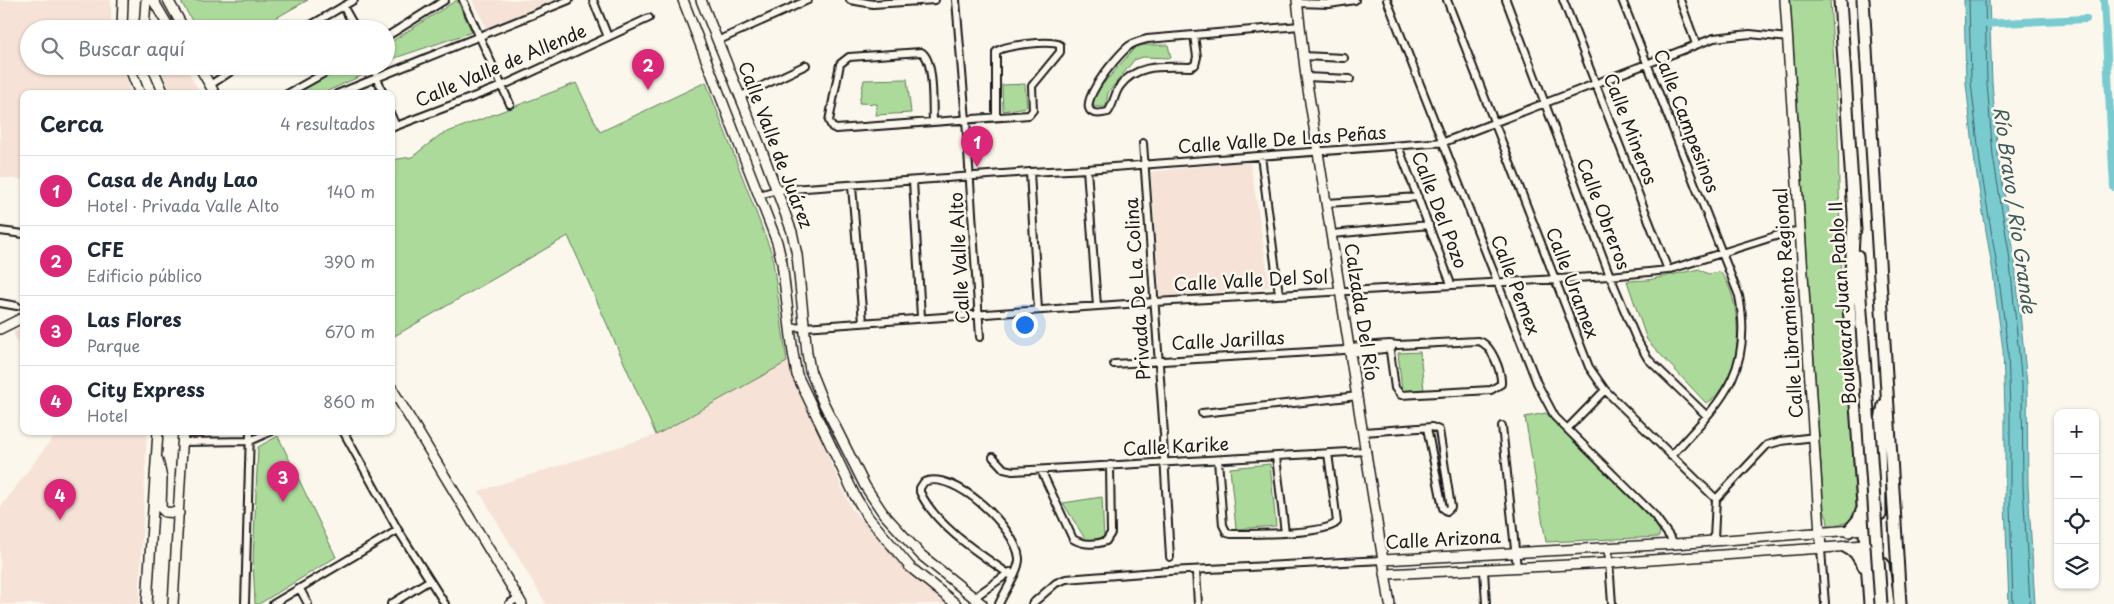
<!DOCTYPE html>
<html lang="es">
<head>
<meta charset="utf-8">
<style>
	body { margin:0; font-family:"Playpen Sans",sans-serif; background:#f6f6f7; color:#1f2937 }
	.controls { position:absolute; right:15px; bottom:15px; display:grid; overflow:hidden; border-radius:10px; box-shadow:0 1px 4px #0004 }
	.controls button { width:45px; height:45px; display:grid; place-items:center; padding:0; border:0; border-bottom:1px solid #e0e1e3; background:#fff; color:#1f2937; font:25px sans-serif }
	.you { position:absolute; left:1024px; top:324px; width:18px; height:18px; margin:-12px; border:4px solid #fff; border-radius:50%; background:#1a73e8; box-shadow:0 0 0 8px #1a73e833 }
	.badge { display:grid; place-items:center; width:32px; height:32px; border-radius:50%; background:#db2777; color:#fff; font-size:16px; font-weight:700 }
	.pin { position:absolute; translate:-50% -41px; filter:drop-shadow(0 1px 2px #0008) }
	.pin::after { content:''; position:absolute; top:26px; width:18px; height:15px; background:inherit; clip-path:polygon(0 0,100% 0,50% 100%) }
	.list { margin:0; padding:0; list-style:none }
	h2 { display:flex; justify-content:space-between; align-items:center; height:65px; margin:0; padding:0 20px; font-size:21px }
	h2 small { font-size:16px; font-weight:400; color:#747a83 }
	.list li { display:grid; grid-template-columns:32px 1fr auto; gap:15px; align-items:center; box-sizing:border-box; height:70px; padding:0 20px; border-top:1px solid #e0e1e3 }
	.list b { display:block; font-size:19px; white-space:nowrap }
	.list p { margin:0; font-size:16px; white-space:nowrap; color:#747a83 }
	.list em { font-size:16px; font-style:normal; color:#747a83 }
	.icon { flex:none; width:28px; height:28px; fill:none; stroke:currentColor; stroke-width:2; stroke-linecap:round; stroke-linejoin:round }
	.map { position:relative; flex:none; width:2114px; height:604px; overflow:hidden }
	.search { position:absolute; background:#fff; box-shadow:0 1px 4px #0004; left:20px; top:20px; width:375px; height:55px; display:flex; align-items:center; gap:12px; box-sizing:border-box; padding:0 18px; border-radius:28px; color:#747a83; font-size:19px }
	.panel { position:absolute; background:#fff; box-shadow:0 1px 4px #0004; left:20px; top:90px; width:375px; height:345px; border-radius:10px }
	.map>svg:first-child { display:block }
	.built { fill:#f6e2d6 }
	.green { fill:#abda9a; stroke:#647b5b }
	.water { fill:#79cbd0; stroke:#548588 }
	.lines { fill:none; stroke-linecap:round; stroke-linejoin:round }
	.shore { stroke:#416264; stroke-width:1 }
	.canal { stroke:#79cbd0; stroke-width:8 }
	.street-casing { stroke:#1c1c1c; stroke-width:10 }
	.secondary-casing { stroke:#1c1c1c; stroke-width:12 }
	.highway-casing { stroke:#1c1c1c; stroke-width:15 }
	.street { stroke:#fbf7ec; stroke-width:6 }
	.secondary { stroke:#fbf7ec; stroke-width:9 }
	.highway { stroke:#fbf7ec; stroke-width:11 }
	.highway-bridge-casing { stroke:#1c1c1c; stroke-width:15; stroke-linecap:butt }
	.highway-bridge { stroke:#fbf7ec; stroke-width:11 }
	.labels { text-anchor:middle; stroke-width:5; stroke-linejoin:round; paint-order:stroke }
	.street-label { font-size:18px; fill:#1c1c1c; stroke:#fbf7ec }
	.water-label { font-size:19px; font-style:italic; fill:#3d595b; stroke:#fbf7ec }
</style>
</head>
<body>
<div class="map">
<svg width="2114" height="604" viewBox="0 0 2114 604">
	<rect width="100%" height="100%" fill="#fbf7ec"/>
	<filter id="ink" filterUnits="userSpaceOnUse"><feTurbulence type="fractalNoise" baseFrequency=".02" numOctaves="2"/><feDisplacementMap in="SourceGraphic" scale="10" xChannelSelector="R" yChannelSelector="G"/><feConvolveMatrix kernelMatrix="1 2 1 2 8 2 1 2 1" color-interpolation-filters="sRGB"/></filter>
	<g filter="url(#ink)">
		<path class="built" d="M0 0H111V29H29V66H121L131 94H24V180L0 177Z
			M472 0H554L487 29Z
			M160 66H185L201 94H170Z
			M1250 161 1270 287 1160 297 1151 172Z
			M24 326V359L13 332Z
			M787 362 851 508 907 571 945 604H546L479 491 656 435Z
			M53 431H147L139 604H0V508L55 435Z"/>
		<path class="green" d="M180 0H308L256 29H197Z
			M457 0 472 32 386 61V45Z
			M1790 0H1830L1838 129 1840 244 1856 508C1854 525 1841 524 1828 525L1827 517 1824 511Z
			M1137 45H1168L1171 58 1143 57 1134 60 1108 93 1106 107H1094L1092 97Z
			M340 66H370L372 71 321 94H291Z
			M907 79 911 113 876 115 877 104 859 103 864 80Z
			M706 82 772 254 787 362 656 435 568 236 391 338V160L412 157 440 135 576 83 600 132Z
			M1025 84 1027 107 1003 111 1002 85Z
			M1699 269 1708 274 1720 272C1739 292 1742 349 1731 374 1729 378 1725 382 1722 387 1717 394 1714 400 1706 403L1647 340 1627 281 1648 280Z
			M1420 352 1424 390 1402 391 1398 353Z
			M1546 413 1660 528 1659 537 1546 542 1525 417Z
			M278 436 336 557 259 604H255L253 561 258 447Z
			M1270 464 1276 526 1236 529 1230 468Z
			M1102 497 1104 540 1087 542 1063 503Z"/>
		<path class="water" d="M1964 0H1989L1992 82 1998 156 2014 253 2027 384 2028 486 2035 604H2009L2005 503V411L2003 350 1993 273 1975 164 1966 83Z"/>
		<g class="lines">
			<path class="shore" d="M1969 0 1971 82 1980 163 1998 272 2008 350 2010 411V503L2013 604
				M1985 0 1987 83 1993 156 2009 253 2022 385 2023 486 2030 604"/>
			<path class="canal" d="M2104 0 2114 187
				M1980 24 2086 19"/>
			<defs>
				<path id="street" d="M463 0 510 104
					M593 0 608 37
					M850 0 873 4 935 0
					M956 0 966 120 980 337
					M1387 0 1537 383 1555 417 1654 515 1675 544
					M1447 0 1589 367 1605 390 1716 499 1714 539
					M1506 0 1610 276 1636 338 1648 359 1707 416
					M1563 0 1668 270
					M1622 0 1739 296C1754 374 1719 403 1671 456
					M1680 0 1696 44
					M1298 3 1329 4 1355 0
					M343 6 356 29
					M304 29 354 0
					M1194 35 1197 57 1195 65 1190 67C1163 67 1137 63 1120 86 1114 94 1114 104 1108 112 1059 124 1117 55 1129 46 1134 42 1141 41 1147 39L1300 26
					M386 37 445 0
					M717 41 808 0
					M1303 56 1344 58
					M373 66 383 94
					M1306 77 1350 79
					M210 85 239 66
					M287 94 337 66
					M337 94 569 0
					M739 97 806 65
					M391 115 396 126
					M933 121C932 106 935 59 921 52L849 57 840 64 829 121 832 127 836 129 1029 115 1033 110 1032 86 1060 52V45C1051 40 1003 45 996 52V117
					M391 128 502 86 649 18
					M1143 143 1164 434
					M1398 146 1451 284
					M1261 156 1279 294
					M1087 169 1097 306
					M1030 172 1038 310
					M913 181 921 317
					M852 186 863 322
					M759 195 777 190 1030 172 1087 169 1444 142 1714 38 1750 34 1788 38
					M1327 203 1418 197
					M0 231 24 234
					M1332 234 1429 225
					M0 303 17 306
					M790 328 1155 302 1610 276 1668 270 1788 232 1799 231
					M1348 351 1351 353 1392 348
					M1114 364 1344 350 1350 347 1389 344 1398 345 1478 341C1491 343 1502 372 1501 384L1491 390 1401 395 1395 388 1389 344
					M1202 413 1358 396
					M1502 426 1517 568
					M1567 429 1605 390
					M343 431 398 530 445 604
					M1364 432 1432 427 1439 430 1451 507 1447 511 1443 508 1427 428
					M1163 439 1170 557
					M182 442 250 441 272 431
					M993 457 1004 469 1013 471 1367 451
					M1276 457 1285 533
					M1218 460 1223 525 1227 533 1231 534C1250 534 1326 535 1337 522L1328 453
					M1041 470 1073 539C1083 545 1096 545 1106 541L1111 533 1110 465
					M1716 499 1767 445 1781 441 1815 437
					M1608 547 1612 604
					M1821 549 1825 604
					M1196 570 1198 604
					M1484 570 1486 604
					M300 589 308 604
					M975 597 1010 572
					M245 604 250 431
					M273 604 398 530
					M391 604 430 580
					M509 604 518 598
					M999 604C1004 592 1020 570 1019 558 1016 528 954 469 924 482L920 488V492C937 528 982 555 1013 577
					M1032 604 1056 583 1066 579 1169 571 1383 560"/>
				<path id="secondary" d="M153 0 170 29
					M168 0 184 29
					M683 0 777 242 782 263 793 353 797 375 855 496 868 517 910 567 956 604
					M701 0 761 148 792 232 797 255 807 353 810 370 822 400 865 486 883 513 921 555 982 604
					M1297 0 1306 77 1390 604
					M1785 0 1821 549
					M122 29 123 0
					M144 29 146 0
					M129 66 140 94
					M152 66 164 94
					M199 66 215 94
					M0 329 24 317
					M391 387 522 604
					M158 460 162 478 161 508 165 512 179 513
					M1383 560 1675 544 1865 529
					M1385 574 1609 563 1865 545
					M147 604 158 431
					M173 604 183 431"/>
				<path id="highway" d="M1840 0 1855 230
					M1863 0 1900 604
					M1854 222 1849 305 1870 604
					M1857 256 1862 326
					M1880 514 1879 430 1884 405
					M1849 531 1859 519 1862 511
					M1846 547 1855 552 1864 566
					M1883 564 1888 604"/>
			</defs>
			<use href="#street" class="street-casing"/>
			<use href="#secondary" class="secondary-casing"/>
			<use href="#highway" class="highway-casing"/>
			<use href="#street" class="street"/>
			<use href="#secondary" class="secondary"/>
			<use href="#highway" class="highway"/>
			<defs>
				<path id="highway-bridge" d="M1862 326 1881 604"/>
			</defs>
			<use href="#highway-bridge" class="highway-bridge-casing"/>
			<use href="#highway-bridge" class="highway-bridge"/>
		</g>
	</g>
	<g class="labels">
		<g class="street-label">
			<text transform="translate(501 66) rotate(-23)" y="6">Calle Valle de Allende</text>
			<text transform="translate(1686 121) rotate(69)" y="6">Calle Campesinos</text>
			<text transform="translate(1630 129) rotate(69)" y="6">Calle Mineros</text>
			<text transform="translate(1282 140) rotate(-4)" y="6">Calle Valle De Las Peñas</text>
			<text transform="translate(775 145) rotate(69)" y="6">Calle Valle de Juárez</text>
			<text transform="translate(1439 210) rotate(69)" y="6">Calle Del Pozo</text>
			<text transform="translate(1603 214) rotate(69)" y="6">Calle Obreros</text>
			<text transform="translate(960 258) rotate(-93)" y="6">Calle Valle Alto</text>
			<text transform="translate(1251 281) rotate(-3)" y="6">Calle Valle Del Sol</text>
			<text transform="translate(1572 283) rotate(69)" y="6">Calle Uramex</text>
			<text transform="translate(1515 285) rotate(69)" y="6">Calle Pemex</text>
			<text transform="translate(1138 289) rotate(-94)" y="6">Privada De La Colina</text>
			<text transform="translate(1789 303) rotate(-94)" y="6">Calle Libramiento Regional</text>
			<text transform="translate(1843 303) rotate(-94)" y="6">Boulevard Juan Pablo II</text>
			<text transform="translate(1361 312) rotate(81)" y="6">Calzada Del Río</text>
			<text transform="translate(1228 341) rotate(-3)" y="6">Calle Jarillas</text>
			<text transform="translate(1176 447) rotate(-3)" y="6">Calle Karike</text>
			<text transform="translate(1443 540) rotate(-3)" y="6">Calle Arizona</text>
		</g>
		<g class="water-label">
			<text transform="translate(2015 210) rotate(82)" y="7">Río Bravo / Rio Grande</text>
		</g>
	</g>
</svg>
<div class="controls">
<button>+</button>
<button>−</button>
<button><svg class="icon" aria-label="locate" viewBox="0 0 24 24"><circle cx="12" cy="12" r="6"/><path d="M12 2v4M12 18v4M2 12h4M18 12h4"/></svg></button>
<button><svg class="icon" aria-label="layers" viewBox="0 0 24 24"><path d="M12 4l9 5-9 5-9-5zM3 14l9 5 9-5"/></svg></button>
</div>
<div class="you"></div>
<div class="pin badge" style="left:977px;top:167px">1</div>
<div class="pin badge" style="left:648px;top:90px">2</div>
<div class="pin badge" style="left:283px;top:502px">3</div>
<div class="pin badge" style="left:60px;top:520px">4</div>
<div class="search"><svg class="icon" aria-label="search" viewBox="0 0 24 24"><circle cx="10" cy="10" r="6"/><path d="M15 15l6 6"/></svg>Buscar aquí</div>
<section class="panel">
<h2>Cerca<small>4 resultados</small></h2>
<ul class="list">
<li><span class="badge">1</span><div><b>Casa de Andy Lao</b><p>Hotel · Privada Valle Alto</p></div><em>140 m</em></li>
<li><span class="badge">2</span><div><b>CFE</b><p>Edificio público</p></div><em>390 m</em></li>
<li><span class="badge">3</span><div><b>Las Flores</b><p>Parque</p></div><em>670 m</em></li>
<li><span class="badge">4</span><div><b>City Express</b><p>Hotel</p></div><em>860 m</em></li>
</ul>
</section>
</div>
</body>
</html>
